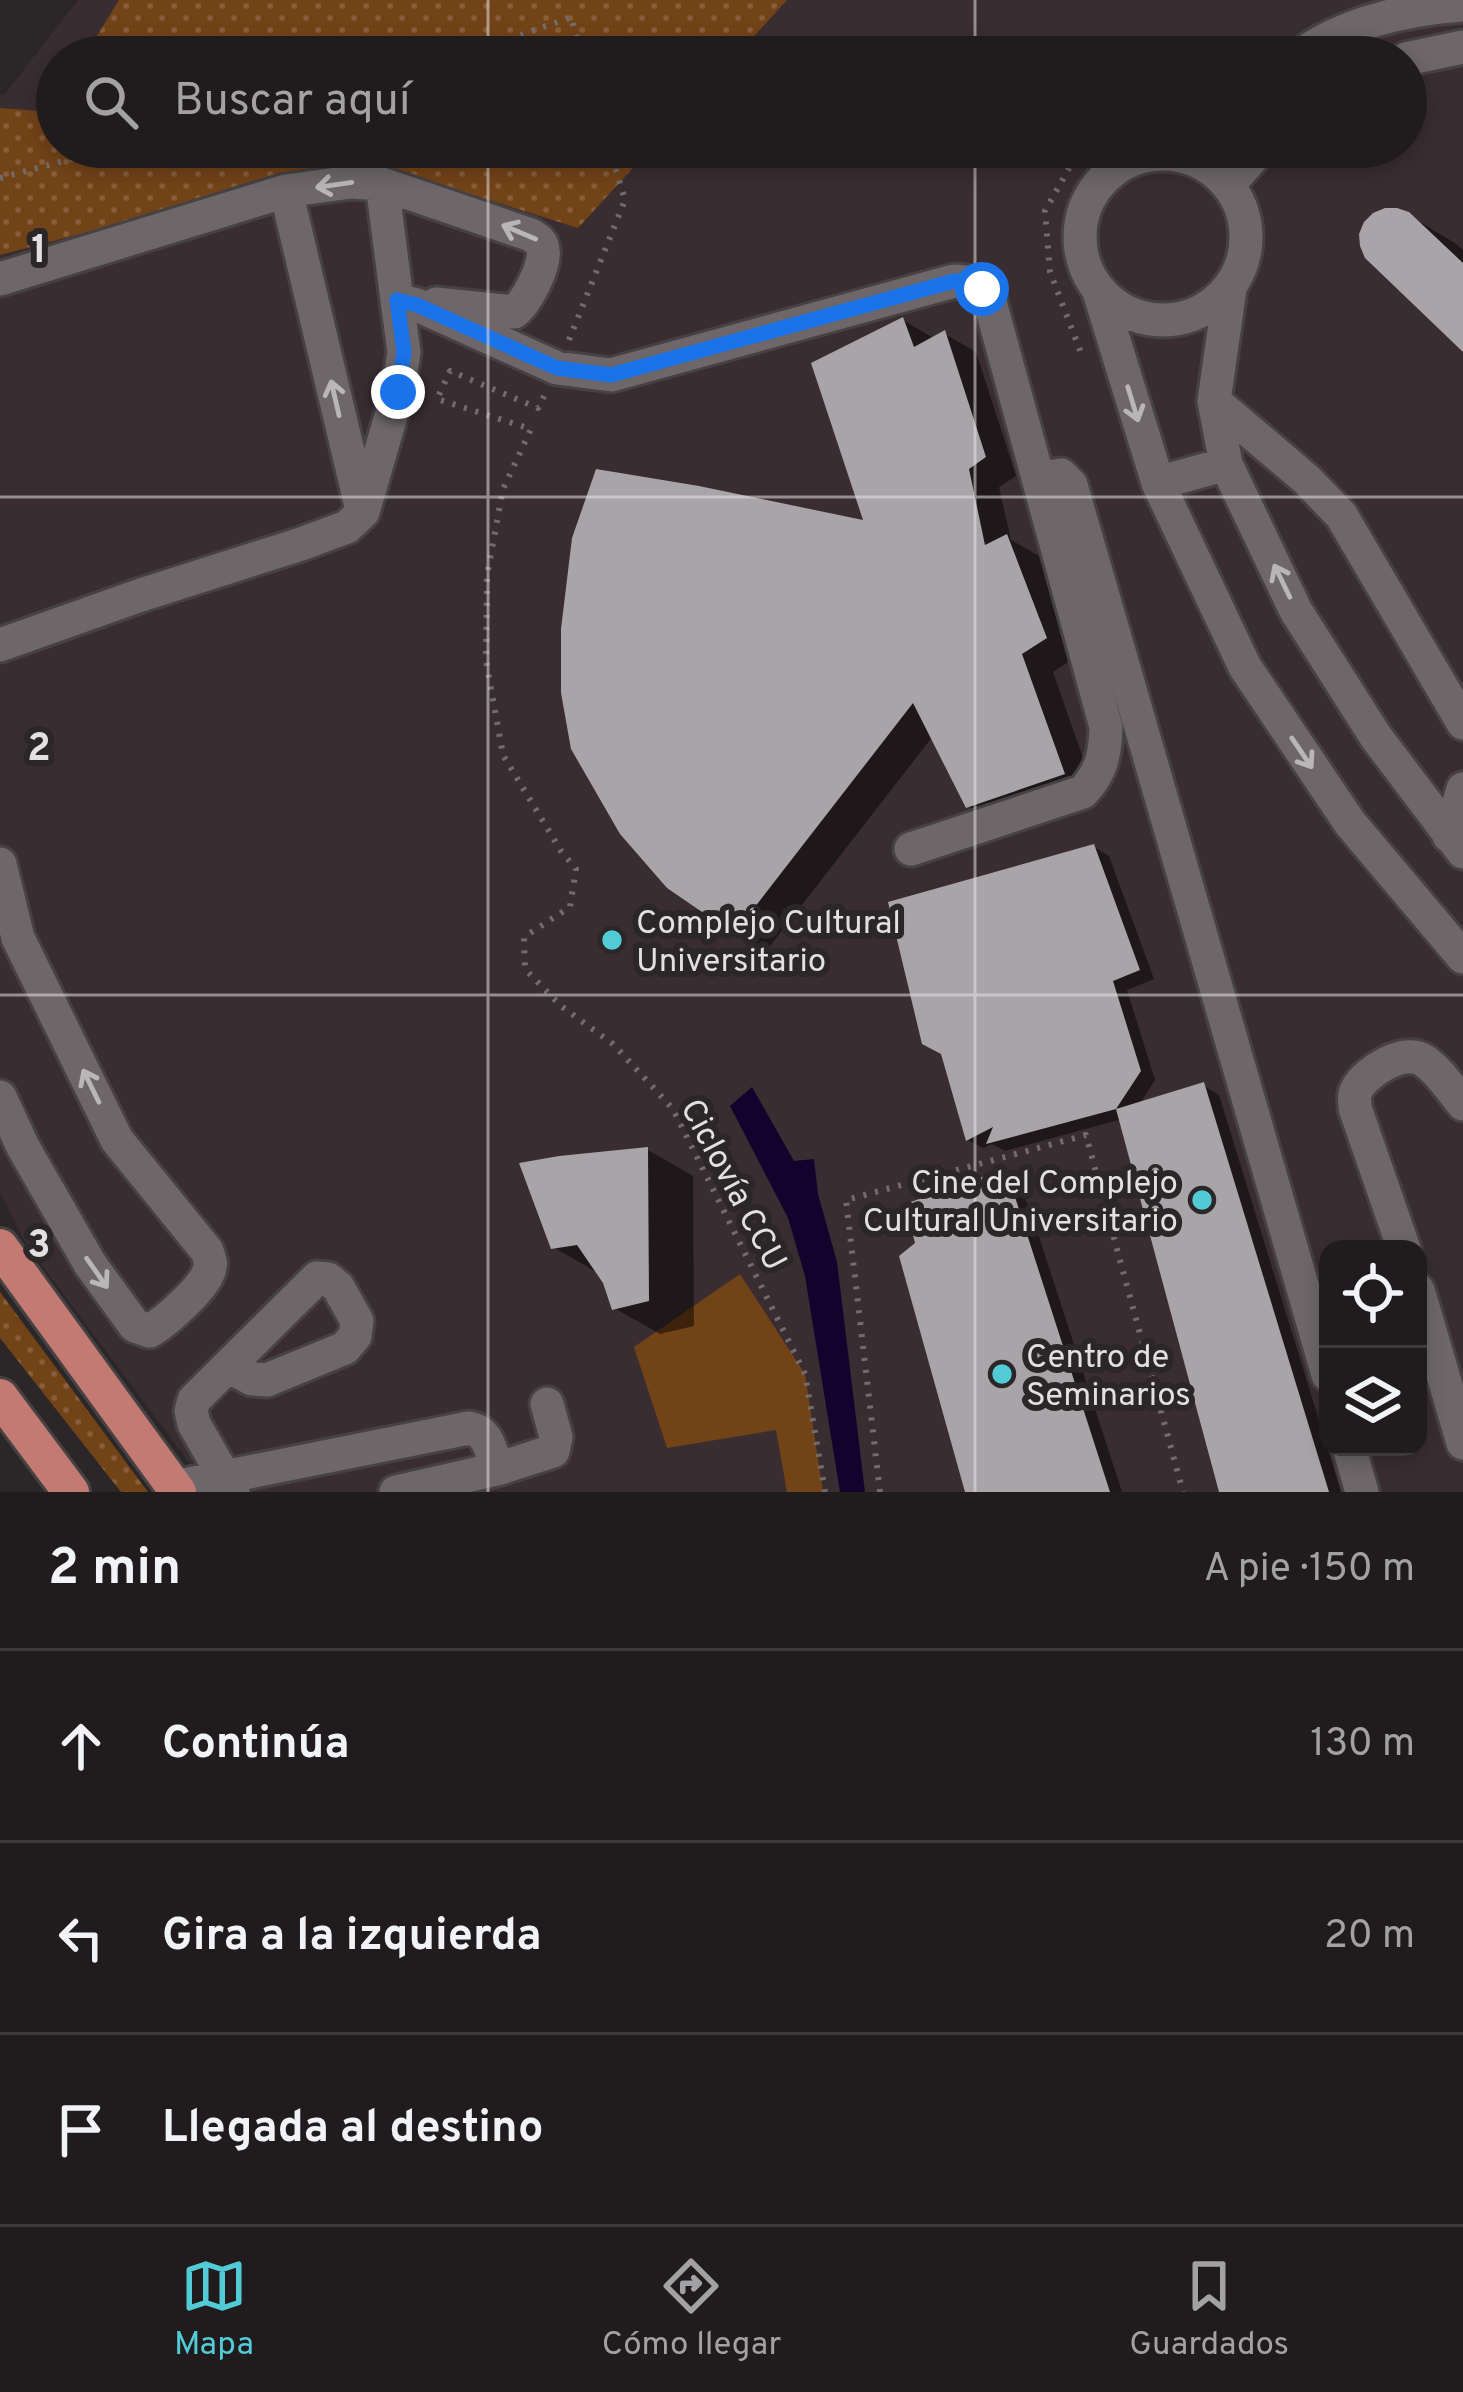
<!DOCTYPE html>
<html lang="es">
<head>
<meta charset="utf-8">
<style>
	body { margin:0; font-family:Overpass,sans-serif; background:#282527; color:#f1f3f6 }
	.controls { position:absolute; right:36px; bottom:36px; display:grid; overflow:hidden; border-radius:24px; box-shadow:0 6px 18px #0003 }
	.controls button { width:108px; height:108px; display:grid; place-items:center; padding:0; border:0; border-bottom:3px solid #3d3a3c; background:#201c1e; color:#f1f3f6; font:60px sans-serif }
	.stop { position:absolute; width:36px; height:36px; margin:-27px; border:9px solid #1a73e8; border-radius:50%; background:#fff }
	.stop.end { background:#1a73e8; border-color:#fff; box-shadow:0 3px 12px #0008 }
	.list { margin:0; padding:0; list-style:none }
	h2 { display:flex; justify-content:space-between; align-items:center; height:156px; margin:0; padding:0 48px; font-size:51px }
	h2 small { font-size:39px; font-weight:400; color:#a2a1a4 }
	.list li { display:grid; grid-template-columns:78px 1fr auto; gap:36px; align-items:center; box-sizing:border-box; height:192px; padding:0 48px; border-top:3px solid #3d3a3c }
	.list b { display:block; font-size:45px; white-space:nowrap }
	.list em { font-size:39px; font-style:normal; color:#a2a1a4 }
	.icon { flex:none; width:66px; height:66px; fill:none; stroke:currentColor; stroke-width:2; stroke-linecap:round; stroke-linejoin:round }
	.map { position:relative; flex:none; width:1463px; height:1492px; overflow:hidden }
	.search { position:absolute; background:#201c1e; box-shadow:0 6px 18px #0003; left:36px; right:36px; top:36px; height:132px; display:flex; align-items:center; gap:30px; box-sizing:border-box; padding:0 42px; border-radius:66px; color:#a2a1a4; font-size:45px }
	.sheet { height:732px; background:#201c1e }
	nav { display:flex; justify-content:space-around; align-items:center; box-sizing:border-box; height:168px; border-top:3px solid #3d3a3c; background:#201c1e; font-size:33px; color:#a2a1a4 }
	nav a { display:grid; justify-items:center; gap:6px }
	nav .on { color:#52cbd7 }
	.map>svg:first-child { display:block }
	.built { fill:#392d31; fill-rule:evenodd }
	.grass { fill:#734318 }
	.park { fill:url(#park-dots) }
	.water { fill:#14022e }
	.shadow { fill:#0007 }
	.building { fill:#a8a4a8 }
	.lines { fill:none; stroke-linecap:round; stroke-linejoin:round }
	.minor-casing { stroke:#464143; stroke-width:39 }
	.major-casing { stroke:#464143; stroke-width:42 }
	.path { stroke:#716c6e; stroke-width:6; stroke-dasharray:3 9; stroke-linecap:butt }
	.minor { stroke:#6d6769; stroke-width:33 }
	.major { stroke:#c37a73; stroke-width:36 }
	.oneway { stroke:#bab6b7 }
	.route { stroke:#1a73e8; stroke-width:15 }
	.grid { fill:none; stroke:#e3e0e1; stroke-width:3; stroke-opacity:0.55 }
	.poi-dot { fill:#52cbd7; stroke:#2b2628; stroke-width:4.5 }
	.labels { text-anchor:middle; stroke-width:12; stroke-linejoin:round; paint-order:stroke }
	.poi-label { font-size:33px; fill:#e3e0e1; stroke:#2b2628; text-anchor:start }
	.street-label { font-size:33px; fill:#e3e0e1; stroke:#2b2628 }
	.grid-label { font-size:39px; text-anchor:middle; font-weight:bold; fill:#e3e0e1; stroke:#2b2628; stroke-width:12; stroke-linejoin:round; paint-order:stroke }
</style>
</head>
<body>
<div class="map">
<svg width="1463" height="1492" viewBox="0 0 1463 1492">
	<defs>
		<pattern id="park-dots" width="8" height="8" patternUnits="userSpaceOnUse" patternTransform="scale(3)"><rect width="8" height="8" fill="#734318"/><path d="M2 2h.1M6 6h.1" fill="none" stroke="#875e39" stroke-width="1.8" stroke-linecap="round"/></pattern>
	</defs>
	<rect width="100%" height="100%" fill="#2b2628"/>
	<path class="built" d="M78 0H1463V1492H211L26 1244 0 1193V95H4ZM973 49 976 57H1406V147H57V57H974ZM1328 1249H1418V1447H1328Z"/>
	<path class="grass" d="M740 1274 805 1374 823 1492H787L776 1430 667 1448 634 1347Z"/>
	<path class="park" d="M119 0H787L735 57H84Z
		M57 102V147H652L578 228 394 170 240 192 0 255V108L50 112Z
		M0 1292 148 1492H121L0 1338Z"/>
	<path class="water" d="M752 1087 794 1161 814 1159 818 1194 837 1262 865 1492H840L805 1276 788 1218 730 1106Z"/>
	<path class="shadow" d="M1408 215 1455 243 1463 250V348Z
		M903 320 935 339 945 334 976 352 1016 476 999 487 1011 540 1039 556 1077 656 1053 672 1095 792 1001 824 968 806 933 736 767 950 736 932 669 885 867 524Z
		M1094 847 1109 856 1154 979 1127 990 1155 1080 1139 1105 1204 1086 1219 1095 1341 1492H1222L1122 1119 1005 1151 992 1144 983 1148 968 1140Z
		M648 1150 693 1176 694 1326 660 1334 614 1308 600 1274 553 1247Z
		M1001 1173 1017 1182 1030 1209 1122 1492H968L903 1257Z"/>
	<path class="building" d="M1385 208H1397L1409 212 1463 263V352L1365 258 1360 246 1359 234 1364 222 1373 213Z
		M903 317 914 347 945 330 986 457 969 469 985 545 1007 534 1047 638 1022 654 1065 774 966 808 913 703 734 934 667 888 620 834 571 749 561 693V629L572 538 596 469 699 486 863 520 811 363Z
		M1094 844 1140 970 1113 981 1141 1071 1116 1109 986 1144 993 1127 966 1141 941 1054 922 1044 888 902Z
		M1204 1082 1329 1492H1219L1116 1109Z
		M648 1147 649 1301 612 1310 603 1283 577 1245 551 1249 519 1163 559 1156Z
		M1002 1170 1015 1197 1110 1492H965L899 1256 915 1243 905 1204Z"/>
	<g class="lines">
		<defs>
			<path id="minor" d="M1298 57C1343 23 1407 9 1463 5
				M1406 59 1463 47
				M1080 237a83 83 0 1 1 166 0a83 83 0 1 1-166 0Z
				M382 184 397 300
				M1229 184 1262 147
				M286 191 362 510
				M0 279 286 191 351 182 382 184 531 235C538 240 542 241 543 250 546 266 526 303 514 312L436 304
				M1230 289 1214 401 1226 464 1296 611 1376 737 1463 852
				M1099 292 1158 483 1245 667 1350 823 1463 957
				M1214 401 1306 479 1341 515 1463 723
				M1038 478 1061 475 1071 485 1328 1375
				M1158 483 1226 464
				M0 645 141 595 301 544 347 527 363 512 398 392 404 352 397 300 417 305 557 368 611 375 954 281C973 281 981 286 990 302L1106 727C1105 755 1102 771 1083 792L911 849
				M1449 836 1463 789
				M0 864 18 938 117 1140 207 1251C210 1261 212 1262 209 1271 203 1289 166 1321 150 1331L135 1326 90 1264 23 1147 0 1097
				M1404 1249 1355 1108C1355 1099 1353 1096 1357 1089 1366 1071 1405 1048 1423 1060 1439 1070 1451 1090 1463 1104
				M1418 1290 1463 1443
				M228 1366 252 1379 267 1380 345 1348 355 1336 357 1321 338 1287 328 1279 317 1278 194 1400 191 1411 194 1424 233 1492
				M1349 1447 1362 1492
				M174 1487 469 1428C489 1431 491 1452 497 1469
				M396 1492 497 1469 553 1451 556 1437 547 1404"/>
			<path id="major" d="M0 1247 178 1492
				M0 1397 71 1492"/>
		</defs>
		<use href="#minor" class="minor-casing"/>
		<use href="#major" class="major-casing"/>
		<path class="path" d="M452 57 485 48 571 17 582 57
			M1081 147 1045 211 1050 272 1083 358
			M0 178 116 147
			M569 340 625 200 609 147
			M544 396 538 408 450 371 437 399 531 429 503 489 487 575 486 661 503 755 561 851 576 869 570 907 524 937 525 969 561 1006 613 1044 673 1109 805 1374 825 1492
			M880 1492 846 1200 1086 1135 1183 1492"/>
		<use href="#minor" class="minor"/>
		<use href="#major" class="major"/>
	</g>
	<defs><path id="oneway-shaft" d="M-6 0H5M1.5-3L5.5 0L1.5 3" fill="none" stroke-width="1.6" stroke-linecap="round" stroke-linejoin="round" transform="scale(3)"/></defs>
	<g class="oneway">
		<use href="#oneway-shaft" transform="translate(334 185) rotate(172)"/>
		<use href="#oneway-shaft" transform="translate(519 232) rotate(-157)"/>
		<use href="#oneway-shaft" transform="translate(335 398) rotate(-103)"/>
		<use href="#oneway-shaft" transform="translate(1133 404) rotate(73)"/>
		<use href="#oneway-shaft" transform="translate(1282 581) rotate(-116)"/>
		<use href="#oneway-shaft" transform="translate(1302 753) rotate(56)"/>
		<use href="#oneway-shaft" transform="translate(91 1086) rotate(-116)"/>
		<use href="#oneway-shaft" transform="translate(97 1273) rotate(55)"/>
	</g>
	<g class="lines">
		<path class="route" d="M398 392 404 352 397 300 417 305 557 368 611 375 954 281H969L982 289"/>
	</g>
	<path class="grid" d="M488 0V57M975 0V57M488 147V1492M975 147V1492M0 497H1463M0 995H1463"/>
	<g class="poi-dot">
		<circle cx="612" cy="940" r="12"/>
		<circle cx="1202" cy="1200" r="12"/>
		<circle cx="1002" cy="1374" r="12"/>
	</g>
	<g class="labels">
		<g class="poi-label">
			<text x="636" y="933">Complejo Cultural<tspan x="636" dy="38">Universitario</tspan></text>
			<text x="1178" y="1193" text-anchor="end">Cine del Complejo<tspan x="1178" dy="38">Cultural Universitario</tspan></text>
			<text x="1026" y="1367">Centro de<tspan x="1026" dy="38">Seminarios</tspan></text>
		</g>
		<g class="street-label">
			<text transform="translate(735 1184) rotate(62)" y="12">Ciclovía CCU</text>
		</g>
	</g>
	<g class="grid-label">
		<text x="39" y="262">1</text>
		<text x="39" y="760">2</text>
		<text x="39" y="1257">3</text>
	</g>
</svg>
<div class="controls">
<button><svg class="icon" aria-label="locate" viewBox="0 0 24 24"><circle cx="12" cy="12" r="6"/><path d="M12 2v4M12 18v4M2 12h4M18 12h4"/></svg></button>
<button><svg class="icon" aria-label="layers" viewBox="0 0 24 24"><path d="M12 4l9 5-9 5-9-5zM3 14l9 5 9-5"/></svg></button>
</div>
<div class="stop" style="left:982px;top:289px"></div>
<div class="stop end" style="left:398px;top:392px"></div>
<div class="search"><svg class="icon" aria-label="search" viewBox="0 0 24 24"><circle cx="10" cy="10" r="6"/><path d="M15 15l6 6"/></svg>Buscar aquí</div>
</div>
<section class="sheet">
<h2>2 min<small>A pie · 150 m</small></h2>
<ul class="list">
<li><svg class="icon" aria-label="ahead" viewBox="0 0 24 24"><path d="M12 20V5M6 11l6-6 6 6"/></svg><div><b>Continúa</b></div><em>130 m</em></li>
<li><svg class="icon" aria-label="left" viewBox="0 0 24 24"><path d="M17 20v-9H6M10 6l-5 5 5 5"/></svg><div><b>Gira a la izquierda</b></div><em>20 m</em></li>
<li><svg class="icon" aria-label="arrive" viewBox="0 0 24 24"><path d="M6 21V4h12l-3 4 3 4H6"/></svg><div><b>Llegada al destino</b></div></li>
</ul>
</section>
<nav>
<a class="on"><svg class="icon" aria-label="map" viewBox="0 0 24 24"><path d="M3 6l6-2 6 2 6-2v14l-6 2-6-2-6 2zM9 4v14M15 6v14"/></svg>Mapa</a>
<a><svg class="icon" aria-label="directions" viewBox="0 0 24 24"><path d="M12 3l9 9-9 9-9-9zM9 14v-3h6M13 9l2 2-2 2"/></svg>Cómo llegar</a>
<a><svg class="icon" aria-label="saved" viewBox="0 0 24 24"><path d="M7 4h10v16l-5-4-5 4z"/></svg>Guardados</a>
</nav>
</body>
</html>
